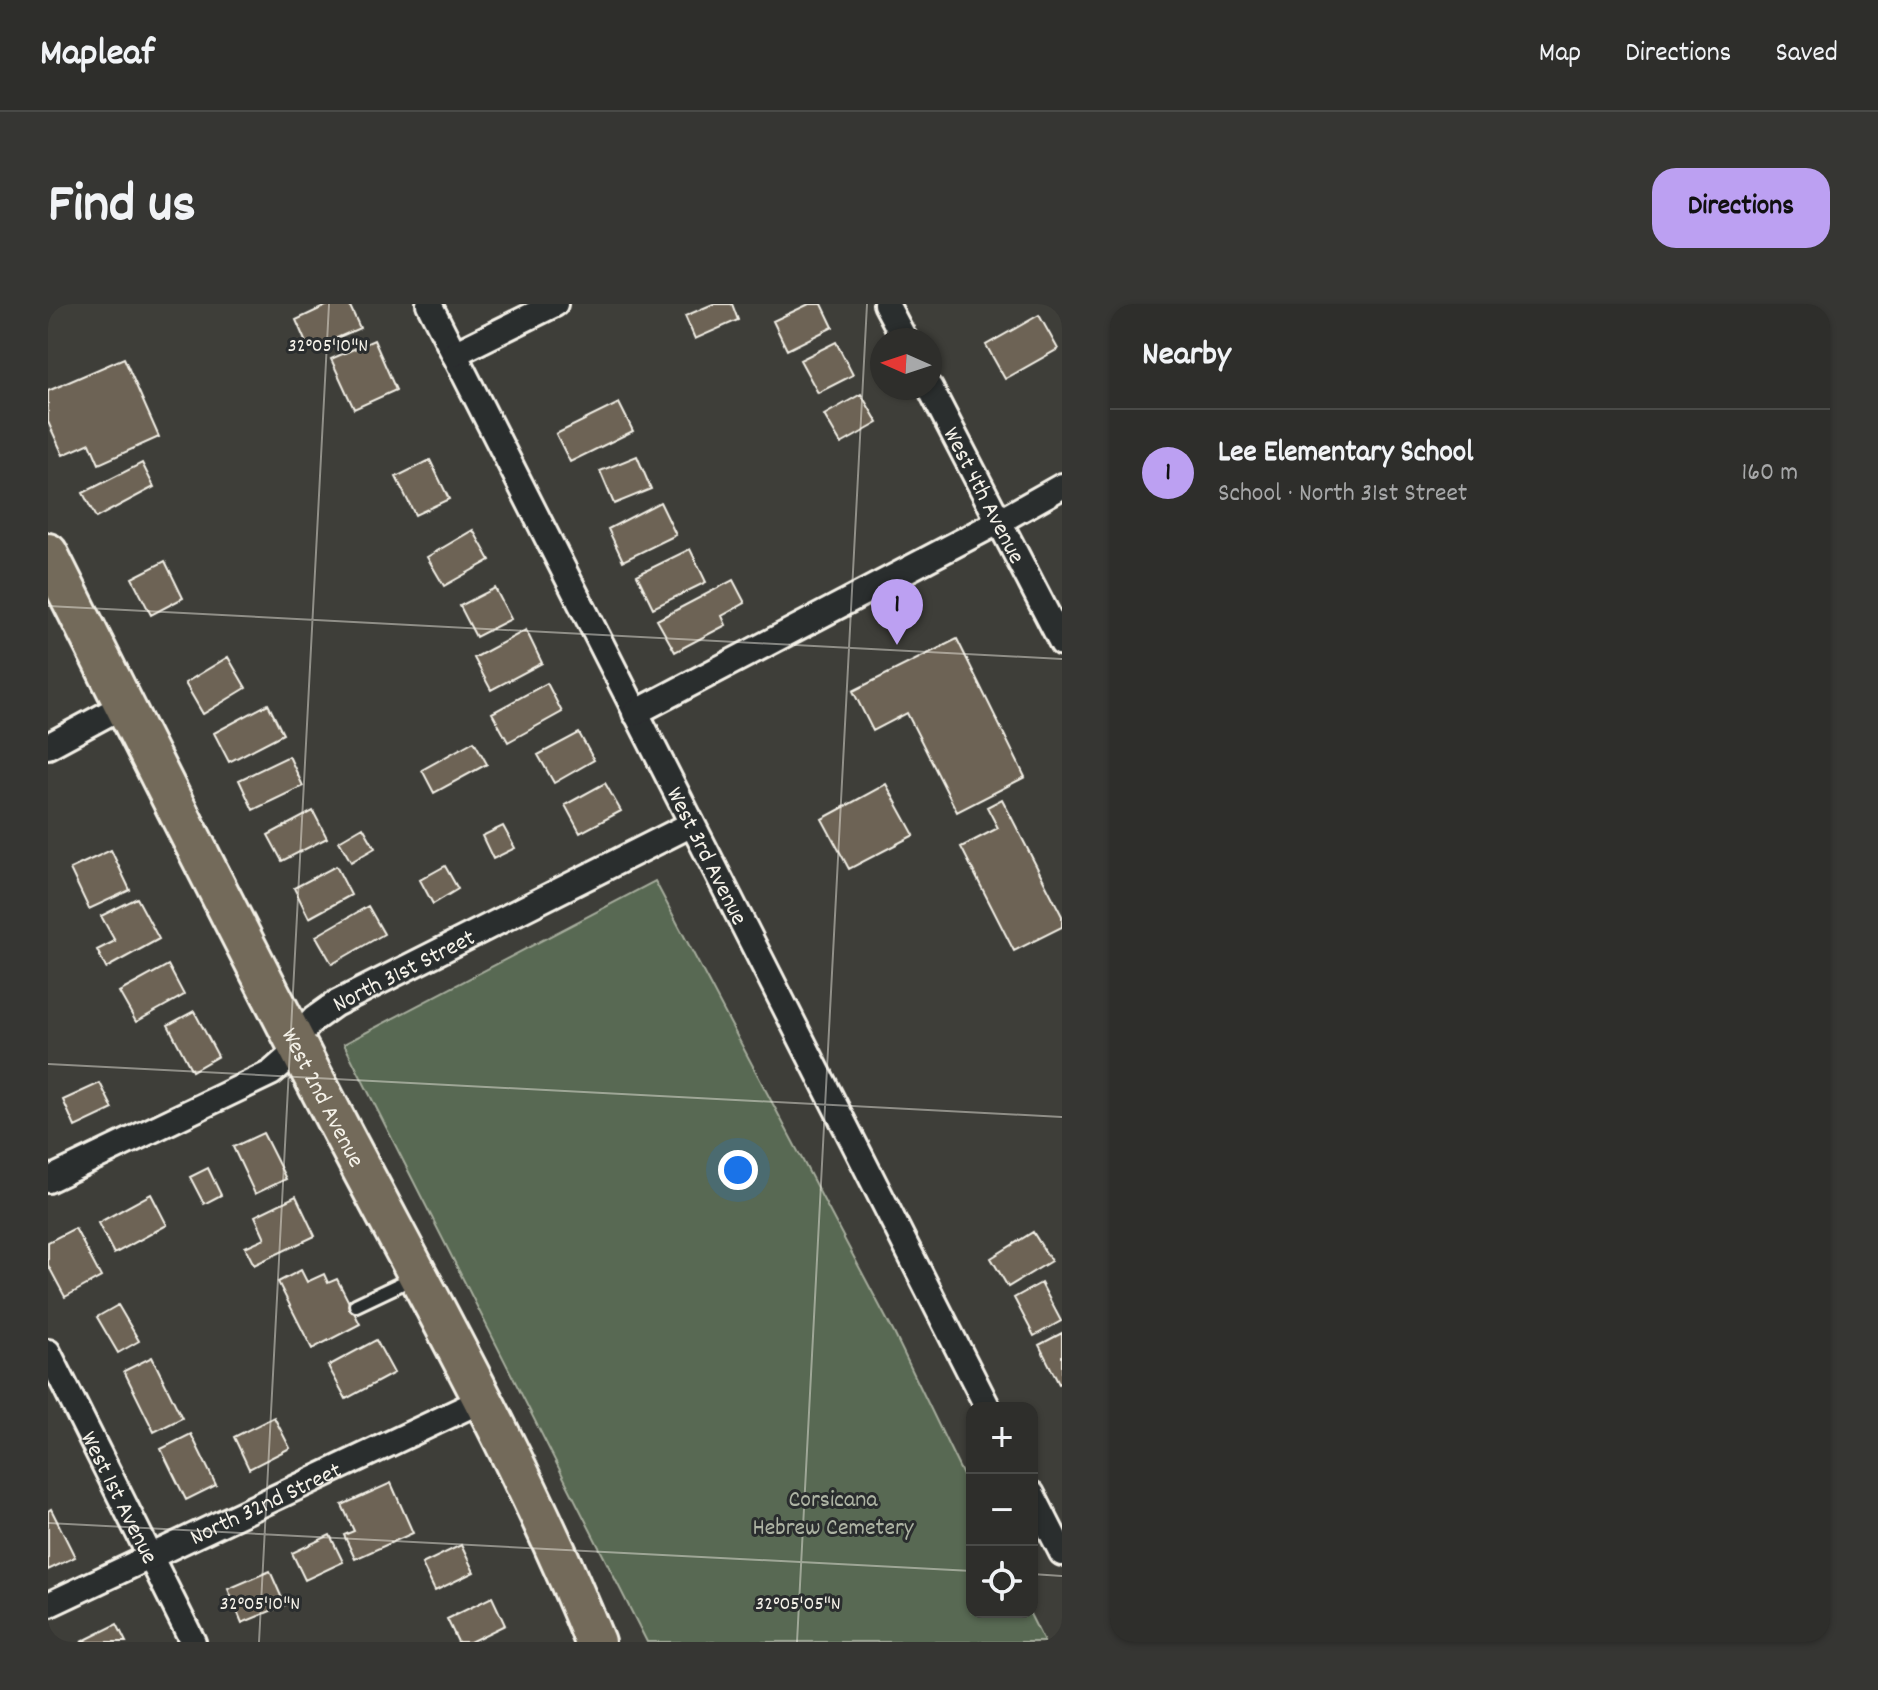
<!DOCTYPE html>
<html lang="en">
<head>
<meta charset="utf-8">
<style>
	body { margin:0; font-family:Dekko,sans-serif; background:#363633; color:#f1f3f6 }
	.controls { position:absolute; right:24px; bottom:24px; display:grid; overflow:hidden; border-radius:16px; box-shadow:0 2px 6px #0004 }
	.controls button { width:72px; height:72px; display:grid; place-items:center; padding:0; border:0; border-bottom:2px solid #494a47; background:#2e2e2b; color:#f1f3f6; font:40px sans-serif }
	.compass { position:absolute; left:822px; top:24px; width:72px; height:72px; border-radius:50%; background:#2e2e2b; box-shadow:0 2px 6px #0004; rotate:273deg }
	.you { position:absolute; left:690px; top:866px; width:28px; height:28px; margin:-20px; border:6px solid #fff; border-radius:50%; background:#1a73e8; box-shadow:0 0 0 12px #1a73e833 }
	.badge { display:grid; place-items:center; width:52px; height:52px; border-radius:50%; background:#bca0f2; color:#111; font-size:26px; font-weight:700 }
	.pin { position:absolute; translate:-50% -66px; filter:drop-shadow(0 2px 4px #0008) }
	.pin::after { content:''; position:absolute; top:42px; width:28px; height:24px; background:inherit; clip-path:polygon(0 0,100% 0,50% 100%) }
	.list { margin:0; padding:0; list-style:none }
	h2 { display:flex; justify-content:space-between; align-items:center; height:104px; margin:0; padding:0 32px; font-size:34px }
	h2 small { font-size:26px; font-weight:400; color:#a7a8a9 }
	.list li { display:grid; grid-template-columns:52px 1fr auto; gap:24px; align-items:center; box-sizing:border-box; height:128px; padding:0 32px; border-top:2px solid #494a47 }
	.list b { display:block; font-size:30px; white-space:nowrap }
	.list p { margin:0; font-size:26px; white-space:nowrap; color:#a7a8a9 }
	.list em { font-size:26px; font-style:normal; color:#a7a8a9 }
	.icon { flex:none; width:44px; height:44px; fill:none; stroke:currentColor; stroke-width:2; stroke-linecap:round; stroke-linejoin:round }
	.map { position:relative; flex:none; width:1014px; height:1338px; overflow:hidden; border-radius:24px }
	header { display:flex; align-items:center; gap:48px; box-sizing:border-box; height:112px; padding:0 40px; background:#2e2e2b; border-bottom:2px solid #494a47 }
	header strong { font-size:38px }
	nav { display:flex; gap:44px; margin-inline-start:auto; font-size:28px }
	.intro { display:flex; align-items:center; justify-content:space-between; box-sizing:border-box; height:192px; padding:0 48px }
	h1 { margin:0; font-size:56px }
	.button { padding:20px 36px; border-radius:24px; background:#bca0f2; color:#111; font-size:28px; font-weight:700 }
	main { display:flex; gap:48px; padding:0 48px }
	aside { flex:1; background:#2e2e2b; border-radius:24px; box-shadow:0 2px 6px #0004 }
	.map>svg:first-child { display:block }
	.green { fill:#596952; stroke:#a6ad9d; stroke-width:2 }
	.building { fill:#6d6454; stroke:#f4f1e8; stroke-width:2 }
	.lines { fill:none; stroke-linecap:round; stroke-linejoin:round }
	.lane-casing { stroke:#f4f1e8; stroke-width:18 }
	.street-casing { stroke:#f4f1e8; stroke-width:30 }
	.primary-casing { stroke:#f4f1e8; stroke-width:44 }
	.lane { stroke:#2a2d2e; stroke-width:12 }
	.street { stroke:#2a2d2e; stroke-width:24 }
	.primary { stroke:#736b5a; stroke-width:38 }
	.ticks { fill:none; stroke:#f4f1e8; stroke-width:2; stroke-opacity:0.45 }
	.labels { text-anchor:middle; stroke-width:6; stroke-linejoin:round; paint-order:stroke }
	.street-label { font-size:24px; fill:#f4f1e8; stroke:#2a2d2e }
	.park-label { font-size:24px; fill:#aeb4a4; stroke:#2a2d2e }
	.ticks-label { font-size:20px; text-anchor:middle; fill:#f4f1e8; stroke:#2a2d2e; stroke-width:6; stroke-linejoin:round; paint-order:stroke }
</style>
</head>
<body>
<header>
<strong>Mapleaf</strong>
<nav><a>Map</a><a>Directions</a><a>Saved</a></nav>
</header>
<div class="intro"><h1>Find us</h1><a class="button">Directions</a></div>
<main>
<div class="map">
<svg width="1014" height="1338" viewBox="0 0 1014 1338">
	<rect width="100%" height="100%" fill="#3e3e39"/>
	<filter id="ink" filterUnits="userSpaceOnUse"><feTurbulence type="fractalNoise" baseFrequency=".0125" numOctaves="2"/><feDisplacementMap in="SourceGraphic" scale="16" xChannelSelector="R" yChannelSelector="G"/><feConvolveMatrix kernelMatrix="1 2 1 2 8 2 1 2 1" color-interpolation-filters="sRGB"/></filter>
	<g filter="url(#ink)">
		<path class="green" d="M607 577 846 1029 924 1190V1308H981L996 1338H599L296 740Z"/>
		<path class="building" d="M282 0H301L312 24 261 46 248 16Z
			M665 0H684L690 16 647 35 637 12Z
			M761 0H774L785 23 739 46 725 17Z
			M991 11 1010 45 957 75 938 41Z
			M326 36 348 86 306 105 283 55Z
			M788 38 805 71 770 89 752 56Z
			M76 54 111 133 51 160 42 139 15 151 0 118V87Z
			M813 90 830 119 793 140 776 111Z
			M571 99 585 127 522 158 508 130Z
			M589 152 603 185 566 200 552 167Z
			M382 156 401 195 367 211 348 173Z
			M94 159 106 183 48 214 35 189Z
			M612 198 628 231 575 257 560 225Z
			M425 226 442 256 396 282 379 253Z
			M642 245 658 278 605 304 589 271Z
			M117 257 135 294 103 311 84 274Z
			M685 276 697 299 674 312 678 321 627 348 609 316Z
			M447 284 463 315 428 333 412 302Z
			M478 326 494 359 443 386 426 354Z
			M909 335 977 473 909 508 859 409 825 427 805 387Z
			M180 353 198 384 155 410 137 379Z
			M499 379 514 408 460 438 444 409Z
			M220 400 235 430 181 458 166 429Z
			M531 429 546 456 506 479 490 451Z
			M426 437 439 460 386 489 374 466Z
			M241 452 255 482 205 506 191 476Z
			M557 479 573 507 532 529 517 501Z
			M838 480 866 531 801 565 774 515Z
			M954 495 1014 612V623L966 647 913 543 950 524 939 503Z
			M265 507 279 534 234 557 220 531Z
			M455 522 467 544 445 555 434 532Z
			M315 523 327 544 303 558 291 537Z
			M63 546 82 586 41 605 22 565Z
			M288 562 303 591 261 614 246 584Z
			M397 562 410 585 385 600 372 576Z
			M89 594 111 635 58 664 49 646 67 637 53 612Z
			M320 602 336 630 284 660 268 632Z
			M120 661 136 691 88 718 71 688Z
			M146 707 170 752 144 767 120 721Z
			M52 779 65 805 27 823 15 796Z
			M215 829 238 875 207 890 185 843Z
			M160 864 173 891 156 900 142 873Z
			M103 890 119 921 66 950 50 919Z
			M248 892 267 932 206 961 197 943 217 934 207 912Z
			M27 924 53 973 17 993 0 961V938Z
			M985 928 1003 957 960 983 943 954Z
			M253 966 259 978 276 970 280 979 289 975 312 1020 264 1045 230 978Z
			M993 979 1013 1017 986 1032 966 994Z
			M70 1001 91 1037 70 1049 49 1013Z
			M1014 1029V1078L1011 1080 991 1041Z
			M328 1036 346 1069 298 1095 280 1062Z
			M104 1053 134 1114 106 1128 76 1067Z
			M226 1113 242 1144 201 1165 186 1133Z
			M143 1130 168 1181 138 1196 113 1145Z
			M343 1179 365 1229 307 1255 296 1231 306 1227 294 1201Z
			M3 1205 27 1253 0 1266V1207Z
			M282 1231 295 1258 257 1276 244 1249Z
			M413 1241 426 1268 387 1287 374 1260Z
			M222 1267 237 1301 194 1319 180 1285Z
			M444 1293 457 1321 422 1338H410L399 1315Z
			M69 1320 78 1338H33Z"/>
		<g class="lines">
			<defs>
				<path id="lane" d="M308 1001 367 973"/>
				<g id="street">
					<path id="s1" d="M381 0 940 1104"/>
					<path d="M838 0 857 36"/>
					<path d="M406 50 507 0"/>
					<path id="s2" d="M882 84 1014 339"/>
					<path d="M587 409 952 217 1014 182"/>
					<path d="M0 442 76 401"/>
					<path id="s3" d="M0 876 223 769 240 754 246 737 266 715 287 700 644 520"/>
					<path id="s4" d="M0 1048 145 1338"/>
					<path d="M984 1190 1014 1249"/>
					<path id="s5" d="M0 1301 434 1096"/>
				</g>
				<g id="primary">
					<path id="s6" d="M0 249C97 443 194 636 294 828 382 996 476 1162 547 1338"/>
				</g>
			</defs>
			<use href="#lane" class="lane-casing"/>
			<use href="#street" class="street-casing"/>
			<use href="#primary" class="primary-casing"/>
			<use href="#lane" class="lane"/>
			<use href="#street" class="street"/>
			<use href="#primary" class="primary"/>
		</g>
	</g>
	<path class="ticks" d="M0 302 1014 355M0 760 1014 813M0 1219 924 1267M984 1270 1014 1272M211 1338 281 0M749 1338 819 0"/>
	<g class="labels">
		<g class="street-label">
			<text dy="8" stroke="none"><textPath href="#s2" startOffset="120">West 4th Avenue</textPath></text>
			<text dy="8" stroke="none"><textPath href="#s1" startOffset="618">West 3rd Avenue</textPath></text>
			<text dy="8" stroke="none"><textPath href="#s3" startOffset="420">North 31st Street</textPath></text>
			<text dy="8" stroke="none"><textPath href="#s6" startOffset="610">West 2nd Avenue</textPath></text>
			<text dy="8" stroke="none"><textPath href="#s4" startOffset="162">West 1st Avenue</textPath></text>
			<text dy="8" stroke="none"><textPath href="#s5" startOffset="240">North 32nd Street</textPath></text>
		</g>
		<g class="park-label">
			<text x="785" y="1202">Corsicana<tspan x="785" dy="28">Hebrew Cemetery</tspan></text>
		</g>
	</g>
	<g class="ticks-label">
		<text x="280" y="47">32°05'10"N</text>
		<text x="212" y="1305">32°05'10"N</text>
		<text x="750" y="1305">32°05'05"N</text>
	</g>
</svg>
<div class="controls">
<button>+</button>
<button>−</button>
<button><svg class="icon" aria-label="locate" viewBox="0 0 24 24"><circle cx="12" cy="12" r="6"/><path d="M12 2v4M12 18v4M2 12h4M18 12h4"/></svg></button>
</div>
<svg class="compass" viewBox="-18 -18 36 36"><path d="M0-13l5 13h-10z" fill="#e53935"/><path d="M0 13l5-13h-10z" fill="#a7a8a9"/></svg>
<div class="you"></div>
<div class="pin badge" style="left:849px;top:341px">1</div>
</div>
<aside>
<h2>Nearby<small></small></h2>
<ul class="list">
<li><span class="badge">1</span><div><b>Lee Elementary School</b><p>School · North 31st Street</p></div><em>160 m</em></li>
</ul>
</aside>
</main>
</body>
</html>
